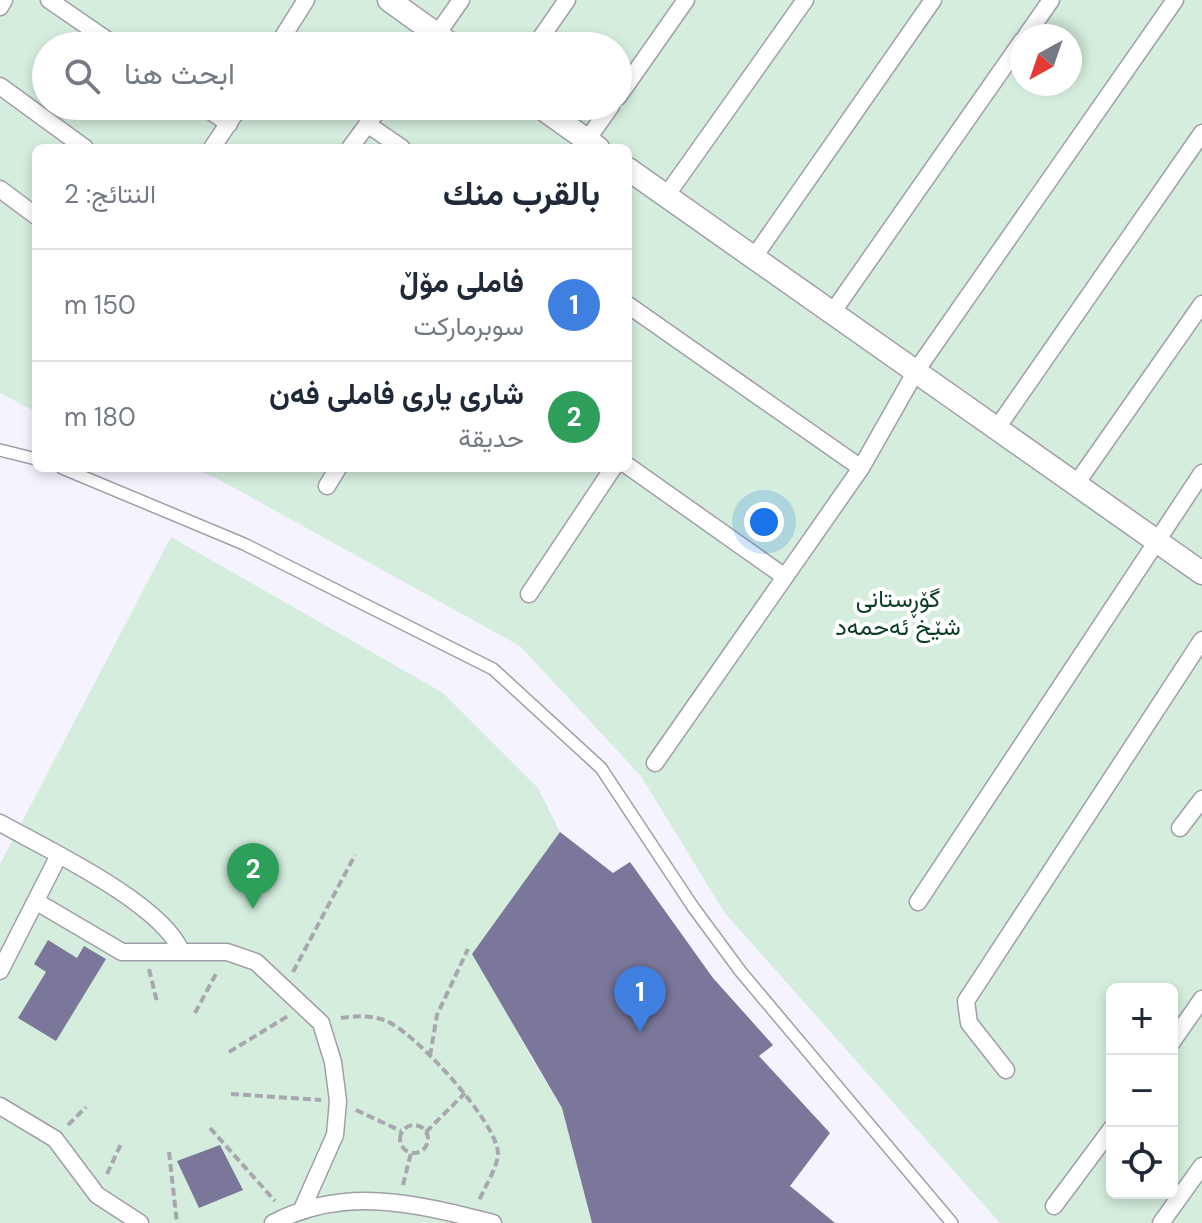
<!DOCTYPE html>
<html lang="ar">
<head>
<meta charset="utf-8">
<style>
	body { margin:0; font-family:"DM Sans",Vazirmatn,sans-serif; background:#f6f6f7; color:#1f2937; direction:rtl }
	.controls { position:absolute; right:24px; bottom:24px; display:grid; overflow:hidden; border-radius:12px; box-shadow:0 4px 12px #0003 }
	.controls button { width:72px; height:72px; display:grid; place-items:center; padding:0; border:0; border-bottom:2px solid #e0e1e3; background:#fff; color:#1f2937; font:40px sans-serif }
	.compass { position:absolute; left:1010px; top:24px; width:72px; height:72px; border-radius:50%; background:#fff; box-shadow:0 4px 12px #0003; rotate:220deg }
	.you { position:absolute; left:764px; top:522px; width:28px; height:28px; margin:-20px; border:6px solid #fff; border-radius:50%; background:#1a73e8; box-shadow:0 0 0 12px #1a73e833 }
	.badge { display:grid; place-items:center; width:52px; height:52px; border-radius:50%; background:#ea580c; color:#fff; font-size:26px; font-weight:700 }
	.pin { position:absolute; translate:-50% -66px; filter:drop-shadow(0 2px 4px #0008) }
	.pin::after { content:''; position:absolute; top:42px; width:28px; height:24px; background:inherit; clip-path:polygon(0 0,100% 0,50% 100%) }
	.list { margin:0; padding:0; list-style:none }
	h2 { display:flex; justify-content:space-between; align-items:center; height:104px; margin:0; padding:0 32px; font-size:34px }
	h2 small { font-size:26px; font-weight:400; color:#747a83 }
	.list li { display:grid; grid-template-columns:52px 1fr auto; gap:24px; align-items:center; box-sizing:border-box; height:112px; padding:0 32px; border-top:2px solid #e0e1e3 }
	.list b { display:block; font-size:30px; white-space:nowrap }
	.list p { margin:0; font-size:26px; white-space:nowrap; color:#747a83 }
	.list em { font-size:26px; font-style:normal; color:#747a83 }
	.icon { flex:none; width:44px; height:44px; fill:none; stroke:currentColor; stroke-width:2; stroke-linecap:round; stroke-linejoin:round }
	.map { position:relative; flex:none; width:1202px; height:1223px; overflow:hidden; direction:ltr }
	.search { position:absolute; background:#fff; box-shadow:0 4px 12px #0003; left:32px; top:32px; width:600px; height:88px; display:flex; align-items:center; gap:20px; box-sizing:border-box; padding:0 28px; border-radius:44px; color:#747a83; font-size:30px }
	.panel { position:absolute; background:#fff; box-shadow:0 4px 12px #0003; left:32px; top:144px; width:600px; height:328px; border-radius:12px; direction:rtl }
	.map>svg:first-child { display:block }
	.green { fill:#d4eddd; fill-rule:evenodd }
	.building { fill:#7a779a }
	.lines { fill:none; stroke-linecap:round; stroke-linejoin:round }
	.service-casing { stroke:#a09fa9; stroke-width:14 }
	.pedestrian-casing { stroke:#a09fa9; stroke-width:19 }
	.minor-casing { stroke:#a09fa9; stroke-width:25 }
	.path { stroke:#a8a7af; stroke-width:4; stroke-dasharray:8 4; stroke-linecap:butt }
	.service { stroke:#fff; stroke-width:11 }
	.pedestrian { stroke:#fff; stroke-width:16 }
	.minor { stroke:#fff; stroke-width:22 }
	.labels { text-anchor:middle; stroke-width:8; stroke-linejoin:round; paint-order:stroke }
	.park-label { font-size:24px; fill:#0b3c24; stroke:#fff }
</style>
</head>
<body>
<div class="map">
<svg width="1202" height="1223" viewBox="0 0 1202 1223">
	<rect width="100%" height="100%" fill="#f4f3fe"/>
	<path class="green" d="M0 0H1202V1223H1000L724 912 641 776 520 646 216 478 190 468H628V148H36V412L0 393ZM1022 36H1070V84H1022ZM46 46H618V106H46ZM1112 989H1172V1193H1112Z
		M171 537 443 693 538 788 560 832 494 988 529 1054 562 1108 592 1223H0V864Z"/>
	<path class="building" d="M560 832 613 873 630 862 713 978 773 1045 759 1056 830 1133 790 1186 835 1223H592L562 1108 472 954Z
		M48 940 77 958 84 946 106 959 56 1041 18 1018 46 972 34 964Z
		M220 1145 243 1190 199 1208 177 1161Z"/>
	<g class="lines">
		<defs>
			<path id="service" d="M0 450 36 459
				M62 468 244 544 493 669 601 768 693 907 741 972 952 1223"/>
			<path id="pedestrian" d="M49 0 116 46
				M0 7 4 0
				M1026 36 1051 0
				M277 46 306 0
				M429 46 461 0
				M535 46 567 0
				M0 86 85 148
				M618 97 686 0
				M203 106 229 124
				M367 124 402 148
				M587 140 611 106
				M212 148 240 106
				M350 148 381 106
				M0 189 36 216
				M666 196 805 0
				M754 257 933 0
				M628 305 861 468
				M832 313 1022 41
				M997 428 1202 133
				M628 466 785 577
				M1076 484 1202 304
				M327 486 338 468
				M529 594 613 468
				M655 763 861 468 916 371 1175 0
				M0 823C47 849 161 903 181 951
				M1180 828 1202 799
				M37 902 122 952H227L256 962 321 1023 333 1062 338 1101 335 1135 303 1207
				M918 902 1202 473
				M0 971 58 857
				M1172 1042 1202 999
				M1006 1070 969 1023 966 1001 1202 640
				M0 1106 55 1139 97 1195 140 1223
				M1054 1206 1112 1128
				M273 1223C346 1185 417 1204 493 1223
				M1161 1223 1202 1166"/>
			<path id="minor" d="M389 0 453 46
				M539 106 598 148
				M628 169 1202 573"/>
		</defs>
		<use href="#service" class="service-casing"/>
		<use href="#pedestrian" class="pedestrian-casing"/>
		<use href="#minor" class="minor-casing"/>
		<path class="path" d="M149 969 157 1002
			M293 972 355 855
			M195 1013 217 972
			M341 1018C354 1016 370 1015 384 1020 411 1028 500 1124 498 1155 497 1168 484 1188 479 1201
			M229 1052 288 1016
			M430 1056 437 1015 468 949
			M231 1094 321 1100
			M356 1110 401 1131
			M68 1125 86 1107
			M400 1139a14 14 0 1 1 28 0a14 14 0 1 1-28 0Z
			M210 1128 275 1201
			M426 1132 465 1093
			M169 1152 177 1223
			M107 1174 121 1144
			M403 1185 411 1153"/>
		<use href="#service" class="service"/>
		<use href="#pedestrian" class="pedestrian"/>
		<use href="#minor" class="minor"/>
	</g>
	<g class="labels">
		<g class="park-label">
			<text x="898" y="607">گۆڕستانی<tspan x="898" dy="28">شێخ ئەحمەد</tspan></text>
		</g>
	</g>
</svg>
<div class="controls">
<button>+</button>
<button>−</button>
<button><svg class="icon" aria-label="locate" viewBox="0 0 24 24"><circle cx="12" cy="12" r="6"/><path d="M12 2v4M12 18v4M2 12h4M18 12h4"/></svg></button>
</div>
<svg class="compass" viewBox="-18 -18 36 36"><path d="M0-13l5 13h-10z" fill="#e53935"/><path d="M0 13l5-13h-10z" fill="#747a83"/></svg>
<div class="you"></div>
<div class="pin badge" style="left:640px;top:1032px;background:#3f7fe0">1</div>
<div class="pin badge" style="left:253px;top:909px;background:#2e9e5b">2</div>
<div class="search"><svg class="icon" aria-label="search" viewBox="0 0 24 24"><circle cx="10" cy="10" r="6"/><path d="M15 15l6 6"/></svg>ابحث هنا</div>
<section class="panel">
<h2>بالقرب منك<small>النتائج: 2</small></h2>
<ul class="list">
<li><span class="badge" style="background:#3f7fe0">1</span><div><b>فاملی مۆڵ</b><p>سوبرماركت</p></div><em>150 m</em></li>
<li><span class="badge" style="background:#2e9e5b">2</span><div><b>شاری یاری فاملی فەن</b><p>حديقة</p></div><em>180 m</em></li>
</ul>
</section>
</div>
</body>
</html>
